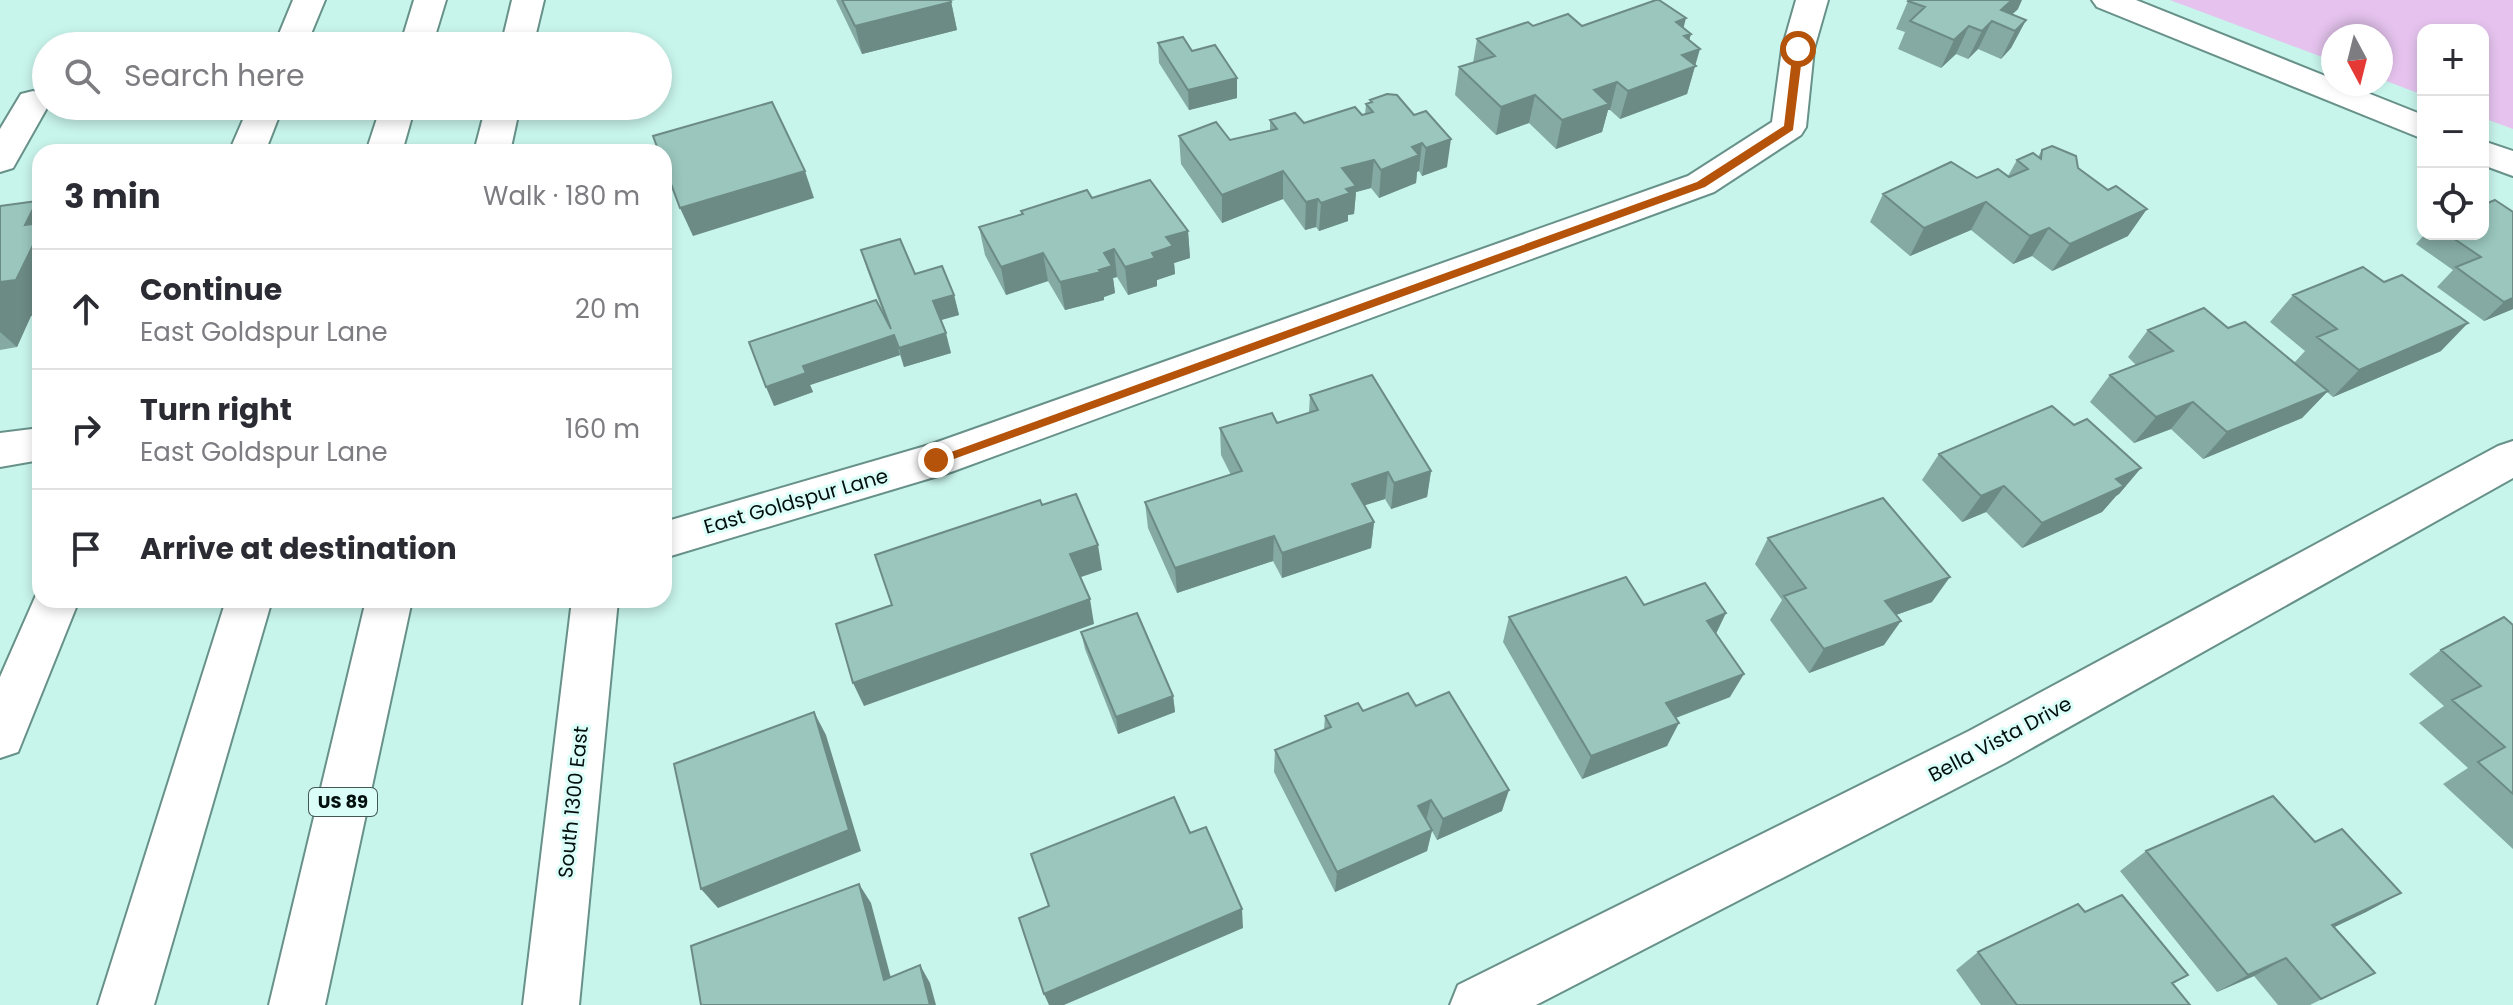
<!DOCTYPE html>
<html lang="en">
<head>
<meta charset="utf-8">
<style>
	body { margin:0; font-family:Poppins,sans-serif; background:#f2f2f3; color:#2b2b33 }
	.controls { position:absolute; right:24px; top:24px; display:grid; overflow:hidden; border-radius:16px; box-shadow:0 4px 12px #0003 }
	.controls button { width:72px; height:72px; display:grid; place-items:center; padding:0; border:0; border-bottom:2px solid #e1e1e2; background:#fff; color:#2b2b33; font:40px sans-serif }
	.compass { position:absolute; left:2321px; top:24px; width:72px; height:72px; border-radius:50%; background:#fff; box-shadow:0 4px 12px #0003; rotate:173deg }
	.stop { position:absolute; width:24px; height:24px; margin:-18px; border:6px solid #b45309; border-radius:50%; background:#fff }
	.stop.end { background:#b45309; border-color:#fff; box-shadow:0 2px 8px #0008 }
	.list { margin:0; padding:0; list-style:none }
	h2 { display:flex; justify-content:space-between; align-items:center; height:104px; margin:0; padding:0 32px; font-size:34px }
	h2 small { font-size:26px; font-weight:400; color:#7c7c81 }
	.list li { display:grid; grid-template-columns:52px 1fr auto; gap:24px; align-items:center; box-sizing:border-box; height:120px; padding:0 32px; border-top:2px solid #e1e1e2 }
	.list b { display:block; font-size:30px; white-space:nowrap }
	.list p { margin:0; font-size:26px; white-space:nowrap; color:#7c7c81 }
	.list em { font-size:26px; font-style:normal; color:#7c7c81 }
	.icon { flex:none; width:44px; height:44px; fill:none; stroke:currentColor; stroke-width:2; stroke-linecap:round; stroke-linejoin:round }
	.map { position:relative; flex:none; width:2513px; height:1005px; overflow:hidden }
	.search { position:absolute; background:#fff; box-shadow:0 4px 12px #0003; left:32px; top:32px; width:640px; height:88px; display:flex; align-items:center; gap:20px; box-sizing:border-box; padding:0 28px; border-radius:44px; color:#7c7c81; font-size:30px }
	.panel { position:absolute; background:#fff; box-shadow:0 4px 12px #0003; left:32px; top:144px; width:640px; height:464px; border-radius:24px }
	.map>svg:first-child { display:block }
	.green { fill:#e5c3ee }
	.lines { fill:none; stroke-linecap:round; stroke-linejoin:round }
	.minor-casing { stroke:#679189; stroke-width:4 }
	.highway-casing { stroke:#679189; stroke-width:4 }
	.minor { fill:#fff; fill-rule:evenodd }
	.highway { fill:#fff; fill-rule:evenodd }
	.wall { fill:#84aaa3 }
	.shaded-wall { fill:#6c8b84 }
	.building { fill:#9ac6bd; stroke:#6c8b84; stroke-width:2 }
	.route { fill:#b45309 }
	.labels { text-anchor:middle; stroke-width:6; stroke-linejoin:round; paint-order:stroke }
	.shield { fill:#dbfff8; stroke:#435754; stroke-width:2 }
	.shield-label { font-size:18px; font-weight:bold; fill:#020f0d }
	.street-label { font-size:20px; fill:#020f0d; stroke:#dbfff8 }
</style>
</head>
<body>
<div class="map">
<svg width="2513" height="1005" viewBox="0 0 2513 1005">
	<rect width="100%" height="100%" fill="#c7f4eb"/>
	<path class="green" d="M2170 0H2513V129L2483 118V30H2423V95L2381 79V36H2333V61Z"/>
	<g class="lines">
		<defs>
			<path id="minor" d="M293 0H325L306 46H274Z
				M1796 0H1828L1814 49 1806 127 1801 135 1714 192 951 472 664 558V522L929 445 1688 176 1772 122 1782 49Z
				M2092 0H2136L2333 79V84H2345L2423 115V139L2097 7Z
				M33 91 45 94 48 106 13 168 0 172V129L21 94Z
				M249 106H283L265 152H229Z
				M2483 141 2513 151V176L2483 165Z
				M40 428V460L0 467V433Z
				M2513 441V478L2005 763 1536 1005H1450L1458 985 1969 731 2498 446Z
				M40 586V600H79L18 752 0 758V677Z
				M572 600H618L579 1005H523Z"/>
			<path id="highway" d="M414 0H446L432 46H400Z
				M512 0H544L533 46H501Z
				M381 106H415L402 152H366Z
				M486 106H520L510 152H474Z
				M226 600H272L154 1005H98Z
				M366 600H412L325 1005H269Z"/>
		</defs>
		<use href="#minor" class="minor-casing"/>
		<use href="#highway" class="highway-casing"/>
		<use href="#minor" class="minor"/>
		<use href="#highway" class="highway"/>
	</g>
	<path class="wall" d="M836 0H955L951 1 957 30 862 54Z
		M1908 1 2018 9 2012 14 2026 20 2011 48 2001 59 1978 49 1968 59 1956 54 1941 68 1898 49 1905 32 1896 29Z
		M1533 26 1684 28 1691 34 1689 40 1695 66 1687 94 1620 119 1610 110H1608L1602 132 1556 149 1529 123 1496 135 1455 95 1459 67 1473 63 1477 39Z
		M1158 43 1192 51 1237 78V98L1189 110 1159 63Z
		M1387 94 1447 167 1422 176 1419 171 1417 172 1416 183 1379 198 1371 188 1356 192 1354 214 1348 215V221L1319 231 1316 227 1305 230 1283 199 1222 223 1181 164 1179 136 1230 140 1270 130V120L1304 123 1362 115H1365L1366 104 1370 103V100Z
		M2042 150 2078 168 2128 236 2052 271 2032 256 2013 264 1971 230 1910 256 1870 222 1883 194 1977 178 2008 176 2017 160 2038 157Z
		M1092 198 1188 231 1190 258 1174 263 1175 274 1157 280V286L1128 295 1117 277 1113 278 1115 293 1104 297V300L1065 310 1048 281 1006 295 985 255 979 227 1021 214V211Z
		M37 201 40 205V315L31 316 17 347 0 350V206Z
		M2513 212V309L2484 321 2437 287 2453 270 2416 244 2425 234H2483Z
		M861 250 915 274 954 295 959 315 940 320 951 353 904 367 900 355 810 385 813 392 774 406 885 318 867 269Z
		M2293 295 2441 351 2333 397 2327 392 2302 418 2203 459 2171 429 2134 443 2090 402 2110 375 2136 365 2128 357 2148 330 2228 328 2294 363 2305 351 2270 322Z
		M1310 395 1431 471 1427 497 1391 509 1385 499 1364 505 1374 522 1371 548 1282 578 1273 561 1177 593 1148 528 1145 502 1231 475 1221 455 1220 428 1277 423 1309 413Z
		M2074 425 2141 468 2119 494 2116 496 2102 512 2022 548 1986 512 1962 522 1922 480 1939 454Z
		M1768 538 1932 602 1896 615 1884 645 1809 673 1770 620 1782 600 1755 564Z
		M1644 605 1716 633 1730 697 1676 718 1667 746 1582 779 1503 642 1509 617Z
		M2513 625V849L2443 784 2468 768 2419 723 2444 706 2409 674 2441 650Z
		M1081 632 1173 696 1175 712 1118 734 1085 649Z
		M1416 706 1502 811 1437 840 1432 831 1427 851 1335 892 1274 772 1275 750 1324 730 1325 716Z
		M2315 842 2401 893 2366 912 2334 927 2375 973 2310 1005H2278L2254 976 2217 992 2120 871 2146 851Z
		M2085 912 2188 975 2173 984 2190 1005H1981L1956 970 1978 952Z"/>
	<path class="shaded-wall" d="M2012 0H2022L2018 9 2001 25V10Z
		M951 2 957 30 862 54 855 26Z
		M1686 18 1679 46 1676 22Z
		M2026 20 2011 48 2001 59 2015 31Z
		M1992 21 1978 49 1968 59 1982 31Z
		M1969 26 1956 54 1941 68 1954 40Z
		M1691 34 1685 54 1700 49 1687 94 1620 119 1628 91 1684 36Z
		M1237 78V98L1189 110 1188 90Z
		M1617 82 1610 110H1608L1602 132 1556 149 1562 120 1594 90Z
		M1535 95 1529 123 1496 135 1501 107Z
		M1451 139 1447 167 1422 176 1426 148Z
		M1422 143 1419 171 1417 172 1416 183 1379 198 1381 170 1412 147Z
		M1374 160 1371 188 1356 192 1354 214 1348 215V221L1319 231 1321 203 1342 168Z
		M805 171 814 198 693 236 680 208Z
		M1283 171V199L1222 223V195Z
		M1318 199 1316 227 1305 230 1306 202Z
		M37 201 40 205V315L31 316 17 347 0 332V282L25 225Z
		M1986 202 1971 230 1910 256 1924 228Z
		M2147 209 2128 236 2052 271 2070 244Z
		M2049 228 2032 256 2013 264 2030 236Z
		M1188 231 1190 258 1174 263 1175 274 1157 280V286L1128 295 1125 267 1152 253 1166 237Z
		M1114 249 1117 277 1113 278 1115 293 1104 297V300L1065 310 1060 282 1104 253Z
		M1043 253 1048 281 1006 295 1001 267Z
		M954 295 959 315 938 321 933 301Z
		M2513 298V309L2484 321 2504 302Z
		M2468 323 2441 351 2333 397 2359 370Z
		M946 333 951 353 904 367 899 348Z
		M894 335 900 355 810 385 813 392 774 406 766 387 803 366Z
		M2328 391 2302 418 2203 459 2227 432Z
		M2193 402 2171 429 2134 443 2156 417Z
		M2141 468 2119 494 2116 496 2102 512 2022 548 2042 523 2116 479Z
		M1431 471 1427 497 1391 509 1394 483Z
		M1388 472 1385 499 1350 510 1352 484Z
		M2004 486 1986 512 1962 522 1981 496Z
		M1374 522 1371 548 1282 578V553Z
		M1274 536 1273 561 1177 593 1175 568Z
		M1098 545 1102 570 1075 579 1070 554Z
		M1950 577 1932 602 1868 625 1885 601Z
		M1090 599 1094 624 864 706 853 683Z
		M1726 613 1714 638 1707 621Z
		M1901 621 1884 645 1809 673 1824 649Z
		M1744 674 1730 697 1654 726 1666 703Z
		M1173 696 1175 712 1118 734 1116 717Z
		M814 712 826 735 861 851 718 908 701 889Z
		M1679 723 1667 746 1582 779 1591 756Z
		M1509 790 1502 811 1437 840 1443 819Z
		M1431 800 1426 821 1418 806Z
		M1432 830 1427 851 1335 892 1337 872Z
		M859 884 871 903 896 997 884 980Z
		M2401 893 2366 912 2299 944 2332 925Z
		M1242 909 1243 928 1064 1005H1049L1044 994Z
		M2286 958 2254 976 2217 992 2248 975Z
		M920 965 930 983 936 1005H930Z"/>
	<path class="building" d="M842 0H950L951 2 855 26Z
		M1656 0H1659L1686 18 1676 22 1691 34 1684 36 1700 49 1682 55 1696 66 1628 91 1617 82 1594 90 1609 104 1562 120 1535 95 1501 107 1459 67 1495 56 1477 39 1528 22 1533 26 1568 14 1582 26Z
		M1909 0H2012L2001 10 2026 20 2015 31 1992 21 1982 31 1969 26 1954 40 1910 21 1925 7 1908 1Z
		M1183 37 1192 51 1215 45 1237 78 1188 90 1158 43Z
		M1387 94 1397 95 1414 115 1426 111 1451 139 1426 148 1422 143 1412 147 1419 155 1381 170 1374 160 1342 168 1356 186 1346 189 1350 193 1321 203 1318 199 1306 202 1283 171 1222 195 1179 136 1216 122 1230 140 1277 129 1270 120 1295 113 1304 123 1355 107 1362 115 1373 112 1366 104 1372 102 1370 100Z
		M772 102 805 171 680 208 664 165V152H659L653 136Z
		M2052 146 2076 156 2078 168 2108 190 2116 186 2147 209 2070 244 2049 228 2030 236 1986 202 1924 228 1883 194 1951 162 1977 178 1998 169 2009 177 2028 169 2017 160 2033 153 2041 159 2042 150Z
		M1150 180 1188 231 1166 237 1173 246 1152 253 1155 258 1125 267 1114 249 1104 253 1112 266 1099 270 1101 272 1060 282 1043 253 1001 267 979 227 1023 214 1021 211 1087 190 1092 198Z
		M2495 200 2513 212V298L2504 302 2456 267 2481 257 2447 234H2483V205Z
		M37 201 25 225 40 223V231L16 280 0 282V206Z
		M900 239 915 274 942 266 954 295 933 301 946 333 899 348 894 335 803 366 806 373 766 387 749 342 876 300 891 329 861 250Z
		M2363 267 2384 282 2402 275 2468 323 2359 370 2317 337 2337 329 2293 295Z
		M2204 308 2228 328 2245 322 2328 391 2227 432 2193 402 2156 417 2110 375 2173 351 2148 330Z
		M1372 375 1431 471 1394 483 1388 472 1352 484 1374 522 1282 553 1274 536 1175 568 1145 502 1242 471 1220 428 1272 413 1277 423 1318 410 1310 395Z
		M2052 406 2074 425 2087 419 2141 468 2116 479 2124 486 2042 523 2004 486 1981 496 1939 454Z
		M1076 494 1098 545 1070 554 1090 599 853 683 836 624 892 605 875 555 1040 500 1042 505Z
		M1883 498 1950 577 1885 601 1901 621 1824 649 1784 596 1806 588 1768 538Z
		M1626 577 1644 605 1705 583 1726 613 1707 621 1744 674 1666 703 1679 723 1591 756 1509 617Z
		M1137 613 1173 696 1116 717 1081 632Z
		M2504 617 2513 625V794L2478 762 2505 747 2452 700 2481 686 2441 650Z
		M1449 692 1509 790 1443 819 1431 800 1418 806 1432 830 1337 872 1275 750 1331 727 1325 716 1358 703 1363 711 1408 693 1416 706Z
		M814 712 849 830 701 889 674 764Z
		M2273 796 2315 842 2342 829 2401 893 2332 925 2375 973 2321 999 2286 958 2248 975 2146 851Z
		M1174 797 1190 833 1206 827 1242 909 1044 994 1019 918 1049 906 1031 854Z
		M859 884 884 980 920 965 930 1005H701L691 946Z
		M2122 895 2188 975 2172 983 2190 1005H2017L1978 952 2078 904 2085 912Z"/>
	<path class="route" d="M1798 46 1803 49 1793 130 1705 187 940 464 929 460 1697 182 1784 126 1793 49Z"/>
	<g class="labels">
		<rect class="shield" x="309" y="788" width="68" height="28" rx="6"/>
		<g class="shield-label">
			<text x="343" y="808">US 89</text>
		</g>
		<g class="street-label">
			<text transform="translate(796 501) rotate(-16)" y="7">East Goldspur Lane</text>
			<text transform="translate(2000 739) rotate(-28)" y="7">Bella Vista Drive</text>
			<text transform="translate(573 802) rotate(-84)" y="7">South 1300 East</text>
		</g>
	</g>
</svg>
<div class="controls">
<button>+</button>
<button>−</button>
<button><svg class="icon" aria-label="locate" viewBox="0 0 24 24"><circle cx="12" cy="12" r="6"/><path d="M12 2v4M12 18v4M2 12h4M18 12h4"/></svg></button>
</div>
<svg class="compass" viewBox="-18 -18 36 36"><path d="M0-13l5 13h-10z" fill="#e53935"/><path d="M0 13l5-13h-10z" fill="#7c7c81"/></svg>
<div class="stop" style="left:1798px;top:49px"></div>
<div class="stop end" style="left:936px;top:460px"></div>
<div class="search"><svg class="icon" aria-label="search" viewBox="0 0 24 24"><circle cx="10" cy="10" r="6"/><path d="M15 15l6 6"/></svg>Search here</div>
<section class="panel">
<h2>3 min<small>Walk · 180 m</small></h2>
<ul class="list">
<li><svg class="icon" aria-label="ahead" viewBox="0 0 24 24"><path d="M12 20V5M6 11l6-6 6 6"/></svg><div><b>Continue</b><p>East Goldspur Lane</p></div><em>20 m</em></li>
<li><svg class="icon" aria-label="right" viewBox="0 0 24 24"><path d="M7 20v-9h11M14 6l5 5-5 5"/></svg><div><b>Turn right</b><p>East Goldspur Lane</p></div><em>160 m</em></li>
<li><svg class="icon" aria-label="arrive" viewBox="0 0 24 24"><path d="M6 21V4h12l-3 4 3 4H6"/></svg><div><b>Arrive at destination</b></div></li>
</ul>
</section>
</div>
</body>
</html>
